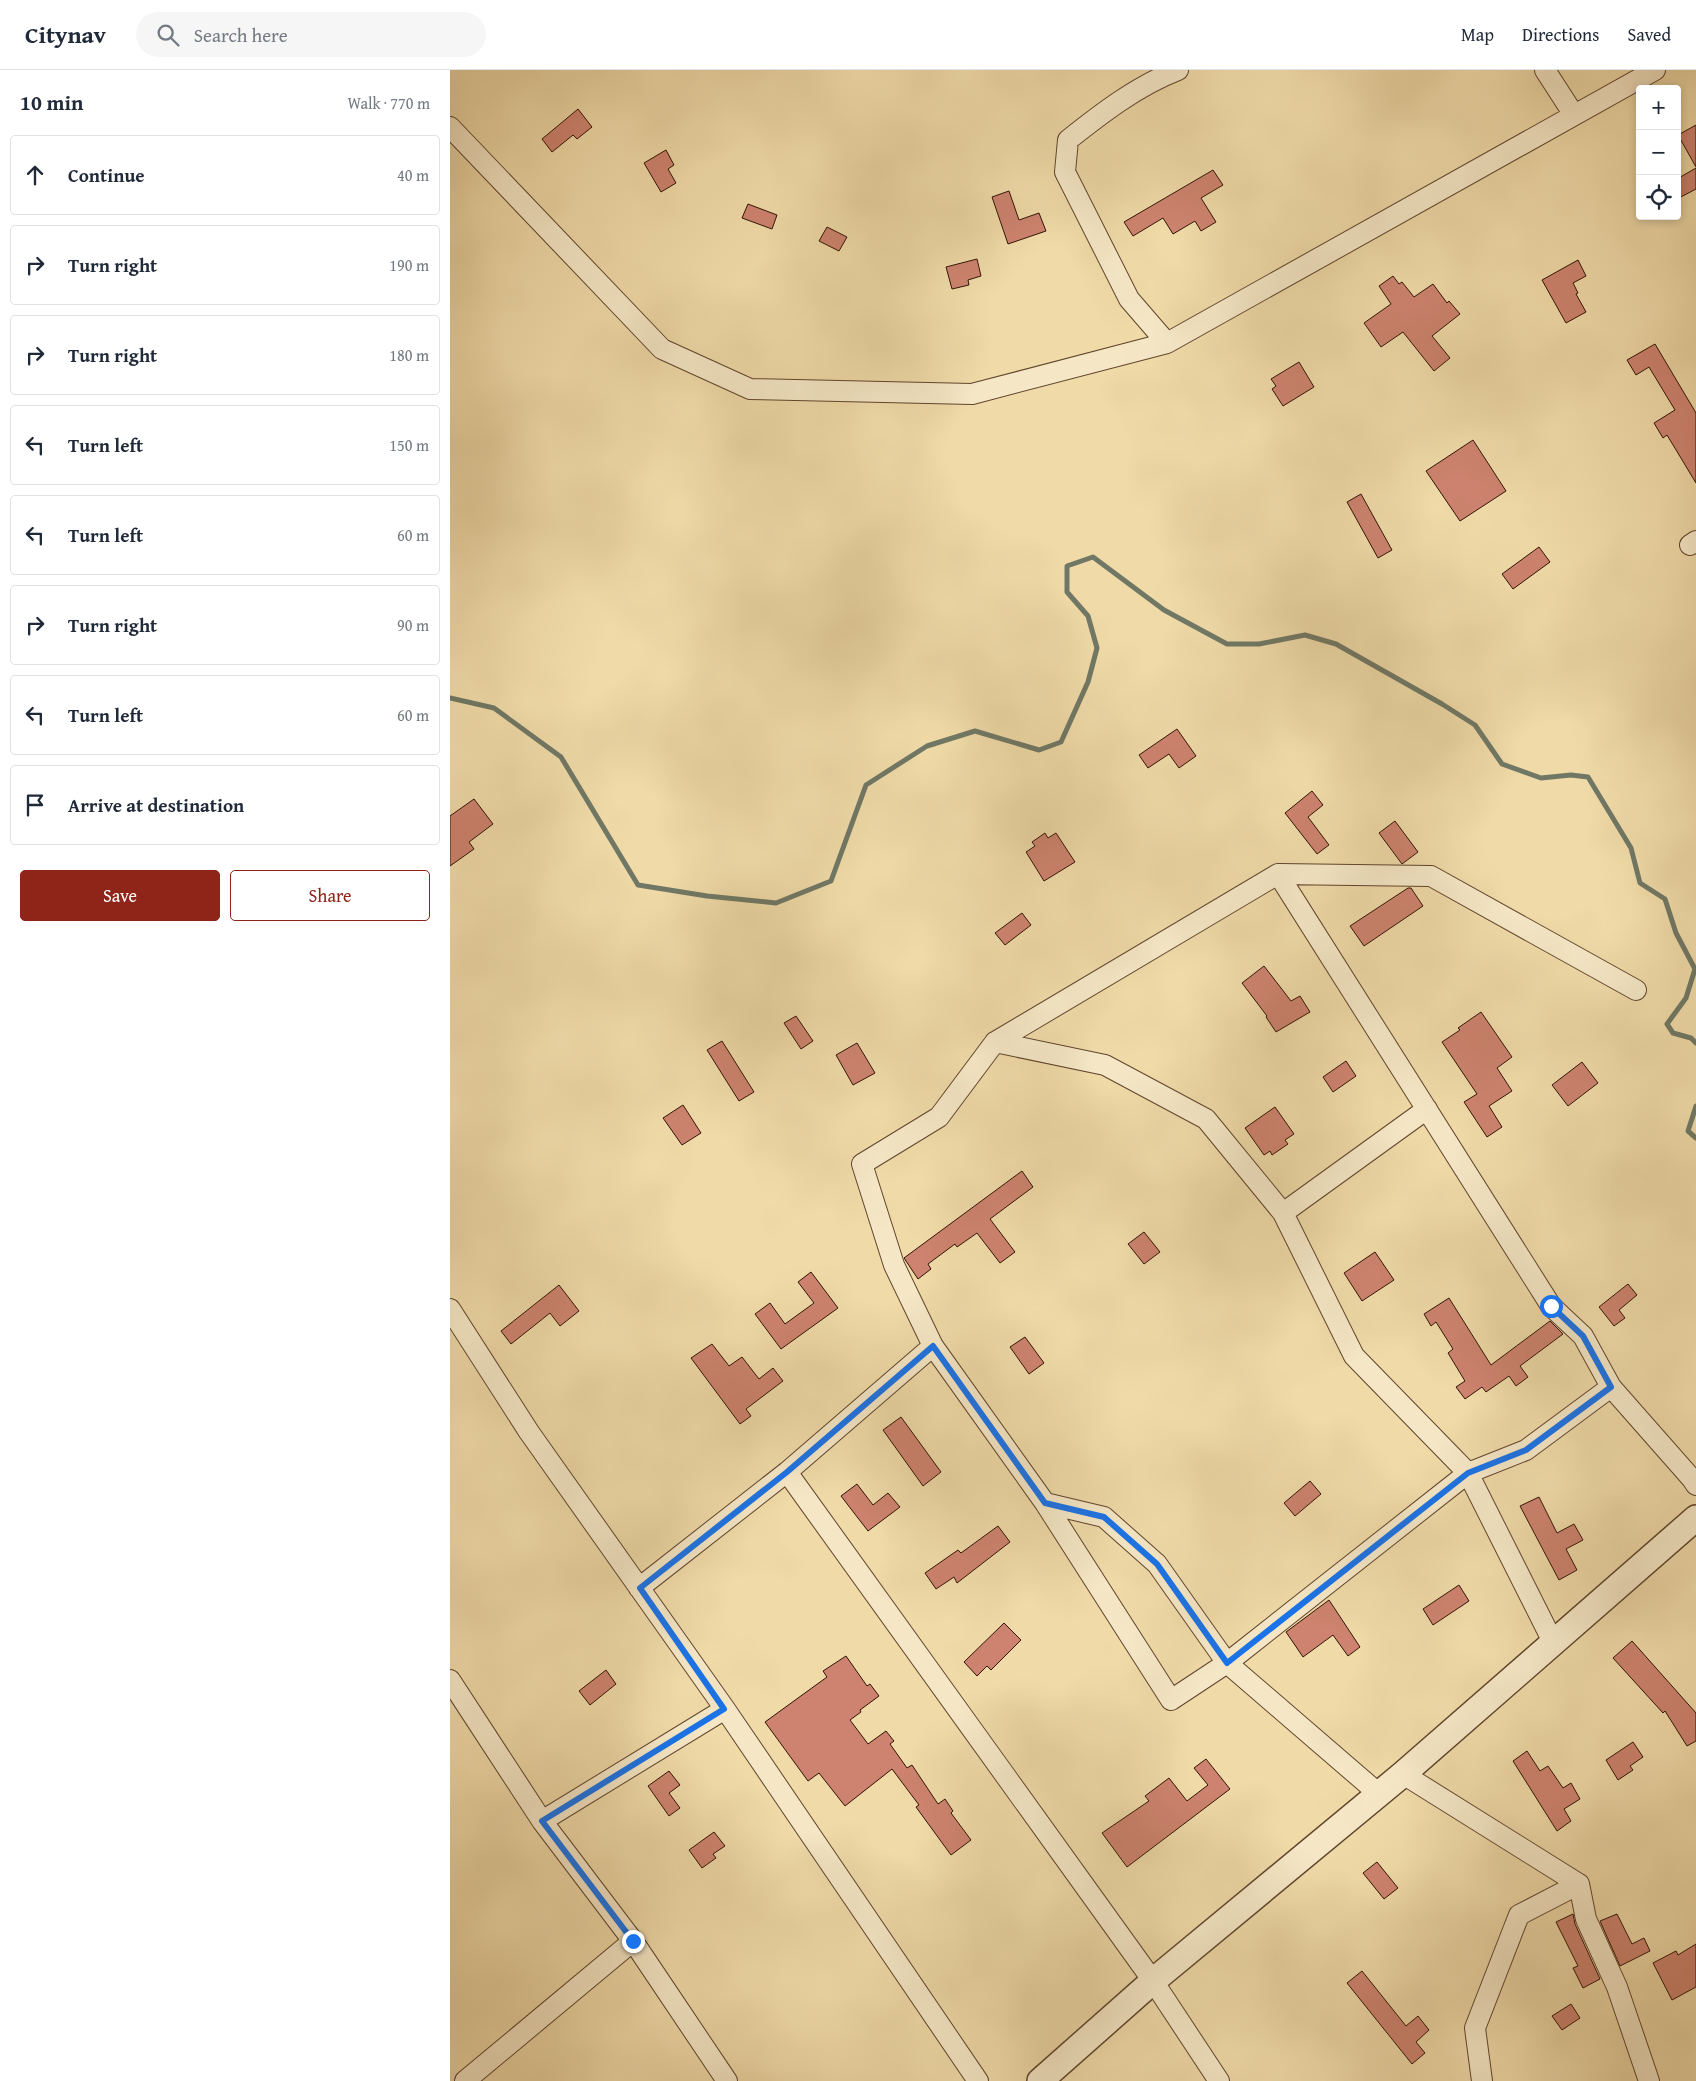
<!DOCTYPE html>
<html lang="en">
<head>
<meta charset="utf-8">
<style>
	body { margin:0; font-family:"Gentium Book Plus",serif; background:#f6f6f7; color:#1f2937 }
	.controls { position:absolute; right:15px; top:15px; display:grid; overflow:hidden; border-radius:5px; box-shadow:0 2px 8px #0003 }
	.controls button { width:45px; height:45px; display:grid; place-items:center; padding:0; border:0; border-bottom:1px solid #e0e1e3; background:#fff; color:#1f2937; font:25px sans-serif }
	.stop { position:absolute; width:15px; height:15px; margin:-11px; border:4px solid #1a73e8; border-radius:50%; background:#fff }
	.stop.end { background:#1a73e8; border-color:#fff; box-shadow:0 1px 5px #0008 }
	.list { margin:0; padding:0; list-style:none }
	h2 { display:flex; justify-content:space-between; align-items:center; height:65px; margin:0; padding:0 20px; font-size:21px }
	h2 small { font-size:16px; font-weight:400; color:#747a83 }
	.list li { display:grid; grid-template-columns:32px 1fr auto; gap:15px; align-items:center; box-sizing:border-box; height:80px; margin:0 10px 10px; padding:0 10px; border:1px solid #e0e1e3; border-radius:5px }
	.list b { display:block; font-size:19px; white-space:nowrap }
	.list em { font-size:16px; font-style:normal; color:#747a83 }
	.actions { display:flex; gap:10px; padding:15px 20px }
	.actions a { flex:1; padding:11px 0; border:1px solid #8f2418; border-radius:5px; text-align:center; font-size:18px; color:#8f2418 }
	.actions .main { background:#8f2418; color:#fff }
	.icon { flex:none; width:28px; height:28px; fill:none; stroke:currentColor; stroke-width:2; stroke-linecap:round; stroke-linejoin:round }
	.map { position:relative; flex:none; width:1246px; height:2011px; overflow:hidden }
	header { display:flex; align-items:center; gap:30px; box-sizing:border-box; height:70px; padding:0 25px; background:#fff; border-bottom:1px solid #e0e1e3 }
	header strong { font-size:24px }
	nav { display:flex; gap:28px; margin-inline-start:auto; font-size:18px }
	.search { width:350px; height:45px; background:#f6f6f7; display:flex; align-items:center; gap:12px; box-sizing:border-box; padding:0 18px; border-radius:28px; color:#747a83; font-size:19px }
	main { display:flex }
	aside { flex:1; background:#fff }
	.map>svg:first-child { display:block }
	.lines { fill:none; stroke-linecap:round; stroke-linejoin:round }
	.stream { stroke:#707865; stroke-width:5 }
	.building { fill:#cd836f; stroke:#311304 }
	.minor-casing { stroke:#60452d; stroke-width:22 }
	.tertiary-casing { stroke:#60452d; stroke-width:28 }
	.minor { stroke:#f5e7c6; stroke-width:20 }
	.tertiary { stroke:#f5e7c6; stroke-width:25 }
	.route { stroke:#1a73e8; stroke-width:6 }
</style>
</head>
<body>
<header>
<strong>Citynav</strong>
<div class="search"><svg class="icon" aria-label="search" viewBox="0 0 24 24"><circle cx="10" cy="10" r="6"/><path d="M15 15l6 6"/></svg>Search here</div>
<nav><a>Map</a><a>Directions</a><a>Saved</a></nav>
</header>
<main>
<aside>
<h2>10 min<small>Walk · 770 m</small></h2>
<ul class="list">
<li><svg class="icon" aria-label="ahead" viewBox="0 0 24 24"><path d="M12 20V5M6 11l6-6 6 6"/></svg><div><b>Continue</b></div><em>40 m</em></li>
<li><svg class="icon" aria-label="right" viewBox="0 0 24 24"><path d="M7 20v-9h11M14 6l5 5-5 5"/></svg><div><b>Turn right</b></div><em>190 m</em></li>
<li><svg class="icon" aria-label="right" viewBox="0 0 24 24"><path d="M7 20v-9h11M14 6l5 5-5 5"/></svg><div><b>Turn right</b></div><em>180 m</em></li>
<li><svg class="icon" aria-label="left" viewBox="0 0 24 24"><path d="M17 20v-9H6M10 6l-5 5 5 5"/></svg><div><b>Turn left</b></div><em>150 m</em></li>
<li><svg class="icon" aria-label="left" viewBox="0 0 24 24"><path d="M17 20v-9H6M10 6l-5 5 5 5"/></svg><div><b>Turn left</b></div><em>60 m</em></li>
<li><svg class="icon" aria-label="right" viewBox="0 0 24 24"><path d="M7 20v-9h11M14 6l5 5-5 5"/></svg><div><b>Turn right</b></div><em>90 m</em></li>
<li><svg class="icon" aria-label="left" viewBox="0 0 24 24"><path d="M17 20v-9H6M10 6l-5 5 5 5"/></svg><div><b>Turn left</b></div><em>60 m</em></li>
<li><svg class="icon" aria-label="arrive" viewBox="0 0 24 24"><path d="M6 21V4h12l-3 4 3 4H6"/></svg><div><b>Arrive at destination</b></div></li>
</ul>
<div class="actions"><a class="main">Save</a><a>Share</a></div>
</aside>
<div class="map">
<svg width="1246" height="2011" viewBox="0 0 1246 2011">
	<rect width="100%" height="100%" fill="#efdaa8"/>
	<filter id="stains"><feTurbulence type="fractalNoise" baseFrequency=".004" numOctaves="4"/><feColorMatrix values="0 0 0 0 .2 0 0 0 0 .09 0 0 0 0 .02 0 0 0 .5 -.17"/></filter>
	<radialGradient id="worn" r=".72"><stop offset=".6" stop-color="#630" stop-opacity="0"/><stop offset="1" stop-color="#630" stop-opacity=".3"/></radialGradient>
	<g class="lines">
		<path class="stream" d="M0 628 44 638 111 687 188 815 257 826 326 833 381 811 416 715 477 676 525 661 589 680 611 672 638 612 647 578 638 546 617 522V496L643 487 714 540 777 574H809L855 565 886 574 992 634 1025 655 1052 694 1091 708 1121 705 1138 707 1181 778 1190 813 1215 829 1226 863 1245 899 1236 928 1217 954 1223 963 1241 968 1246 973
			M1246 1036 1238 1061 1246 1068"/>
	</g>
	<path class="building" d="M128 39 142 57 127 69 123 65 102 82 92 69Z
		M1246 55V97L1228 65Z
		M216 80 224 95 218 99 226 113 211 122 194 93Z
		M1246 98V119L1227 129V109Z
		M763 100 773 115 751 128 766 152 751 161 745 151 723 164 713 148 683 166 674 152Z
		M559 121 569 150 589 143 596 161 558 174 542 127Z
		M298 134 327 145 322 159 292 148Z
		M377 157 397 167 389 181 369 171Z
		M527 189 531 206 518 210 519 215 502 219 496 197Z
		M1128 190 1136 206 1123 213 1128 223 1126 224 1136 242 1116 253 1092 210Z
		M943 206 949 214 952 212 964 227 983 214 997 233 999 231 1010 244 982 266 1000 288 984 301 953 262 931 277 914 253 941 234 929 216Z
		M1205 274 1246 343V413L1217 365 1213 368 1204 353 1225 340 1199 297 1186 305 1177 290Z
		M849 292 864 317 833 336 822 319 826 316 821 309Z
		M1023 370 1056 421 1010 451 976 401Z
		M911 424 942 480 928 488 897 432Z
		M1089 477 1100 492 1063 519 1052 504Z
		M727 659 746 686 729 698 719 684 698 698 689 685Z
		M862 721 873 735 858 747 879 775 867 784 835 743Z
		M24 729 43 754 19 772 24 779 0 796V746Z
		M945 751 968 782 952 794 929 763Z
		M595 763 598 768 606 763 625 792 594 811 576 782 585 776 582 772Z
		M958 818H961L973 836 914 876 900 856Z
		M572 843 581 855 555 875 545 863Z
		M814 896 841 931 850 926 860 942 826 962 816 947 817 946 792 913Z
		M1031 942 1062 987 1047 998 1062 1021 1039 1036 1052 1057 1037 1067 1014 1032 1027 1024 992 972 1010 960 1008 958Z
		M346 946 363 971 351 979 334 953Z
		M272 971 304 1022 289 1031 257 980Z
		M407 973 425 1003 403 1015 386 985Z
		M896 991 906 1006 883 1022 873 1007Z
		M1132 992 1148 1013 1118 1036 1102 1015Z
		M233 1035 251 1063 232 1075 213 1048Z
		M825 1037 844 1064 835 1070 838 1074 822 1085 820 1081 814 1085 795 1058Z
		M572 1101 583 1117 540 1149 565 1182 550 1193 527 1163 507 1177 505 1174 478 1194 481 1199 468 1209 454 1188Z
		M694 1162 710 1182 694 1194 678 1174Z
		M925 1182 944 1210 912 1231 894 1203Z
		M361 1202 388 1238 331 1279 305 1244 320 1233 335 1254 364 1233 348 1212Z
		M1178 1214 1187 1225 1169 1240 1175 1248 1164 1256 1149 1237Z
		M109 1215 129 1241 110 1256 100 1243 61 1274 51 1261Z
		M999 1228 1041 1295 1100 1251 1113 1264 1070 1296 1078 1307 1066 1316 1059 1306 1036 1322 1032 1317 1015 1329 1006 1317 1015 1311 998 1283 1003 1279 986 1252 981 1256 974 1244Z
		M575 1267 594 1293 579 1304 560 1277Z
		M262 1274 279 1296 292 1287 309 1309 323 1298 333 1311 296 1339 301 1346 290 1354 241 1288Z
		M451 1347 491 1402 473 1416 433 1360Z
		M860 1411 871 1424 845 1446 834 1433Z
		M407 1414 423 1435 438 1423 450 1437 418 1461 391 1426Z
		M1089 1427 1107 1463 1124 1454 1133 1470 1116 1479 1127 1500 1109 1510 1070 1436Z
		M548 1456 560 1472 507 1513 504 1507 486 1519 475 1503 508 1480 511 1483Z
		M1009 1515 1019 1531 983 1555 973 1539Z
		M879 1530 910 1577 898 1586 883 1565 853 1587 836 1562Z
		M554 1553 571 1570 541 1600 537 1596 527 1606 514 1592Z
		M1182 1571 1246 1643V1671L1237 1676 1215 1641 1213 1643 1163 1588Z
		M396 1586 417 1616 420 1614 429 1626 410 1640 411 1642 400 1650 418 1674 436 1661 444 1671 440 1674 457 1698 462 1695 488 1734 495 1729 503 1741 501 1743 521 1770 501 1785 466 1737 469 1735 442 1699 395 1736 369 1703 358 1711 315 1652 377 1607 373 1601Z
		M156 1600 166 1614 140 1635 129 1621Z
		M1183 1672 1193 1687 1180 1696 1183 1700 1168 1710 1156 1690Z
		M1077 1681 1090 1701 1098 1696 1113 1718 1121 1713 1130 1729 1114 1739 1121 1751 1107 1761 1063 1691Z
		M756 1689 780 1719 677 1797 652 1763 699 1731 695 1726 719 1708 737 1731 758 1715 744 1698Z
		M219 1701 230 1715 219 1723 230 1738 219 1746 198 1716Z
		M264 1762 275 1776 263 1784 266 1788 252 1798 239 1780Z
		M927 1792 948 1818 934 1829 913 1803Z
		M1123 1844 1125 1854 1150 1909 1133 1918 1123 1898 1128 1896 1106 1852Z
		M1167 1844 1182 1874 1194 1868 1200 1881 1170 1896 1150 1851Z
		M1246 1874V1917L1222 1930 1203 1893 1226 1881 1228 1885Z
		M912 1901 956 1956 968 1946 979 1960 966 1972 975 1983 962 1994 897 1913Z
		M1121 1934 1130 1948 1112 1960 1102 1946Z"/>
	<g class="lines">
		<defs>
			<path id="minor" d="M1095 0 1124 45
				M0 57 212 279 300 319 522 324 717 273 1205 0
				M717 273 679 229 615 102 618 70C652 43 687 16 728 0
				M1240 475 1246 471
				M828 804 1101 1236 1133 1266 1161 1317 1242 1409 1246 1415
				M545 972 828 804 981 806 1186 920
				M833 1143 977 1039
				M0 1239 79 1362 275 1639 528 2011
				M483 1276 595 1433 721 1630 777 1593 929 1724
				M337 1402 703 1911 769 2011
				M595 1433 654 1447 707 1494 777 1593 1018 1403 1076 1380 1161 1317
				M189 1518 337 1402 483 1276 444 1195 412 1094 489 1047 545 972 655 995 756 1049 833 1143 904 1286 1018 1403 1103 1572
				M0 1610 92 1751 183 1871 277 2011
				M953 1704 1129 1814 1136 1849 1167 1917 1199 2011
				M92 1751 275 1639
				M15 2011 183 1871
				M1032 2011 1025 1958 1069 1845 1129 1814"/>
			<path id="tertiary" d="M590 2011 703 1911 953 1704 1246 1448"/>
		</defs>
		<use href="#minor" class="minor-casing"/>
		<use href="#tertiary" class="tertiary-casing"/>
		<use href="#minor" class="minor"/>
		<use href="#tertiary" class="tertiary"/>
	</g>
	<g class="lines">
		<path class="route" d="M183 1871 92 1751 274 1639 190 1518 337 1402 483 1276 595 1433 654 1447 707 1494 777 1593 1018 1403 1076 1380 1161 1317 1133 1266 1101 1236"/>
	</g>
	<rect width="100%" height="100%" filter="url(#stains)"/>
	<rect width="100%" height="100%" fill="url(#worn)"/>
</svg>
<div class="controls">
<button>+</button>
<button>−</button>
<button><svg class="icon" aria-label="locate" viewBox="0 0 24 24"><circle cx="12" cy="12" r="6"/><path d="M12 2v4M12 18v4M2 12h4M18 12h4"/></svg></button>
</div>
<div class="stop" style="left:1101px;top:1236px"></div>
<div class="stop end" style="left:183px;top:1871px"></div>
</div>
</main>
</body>
</html>
